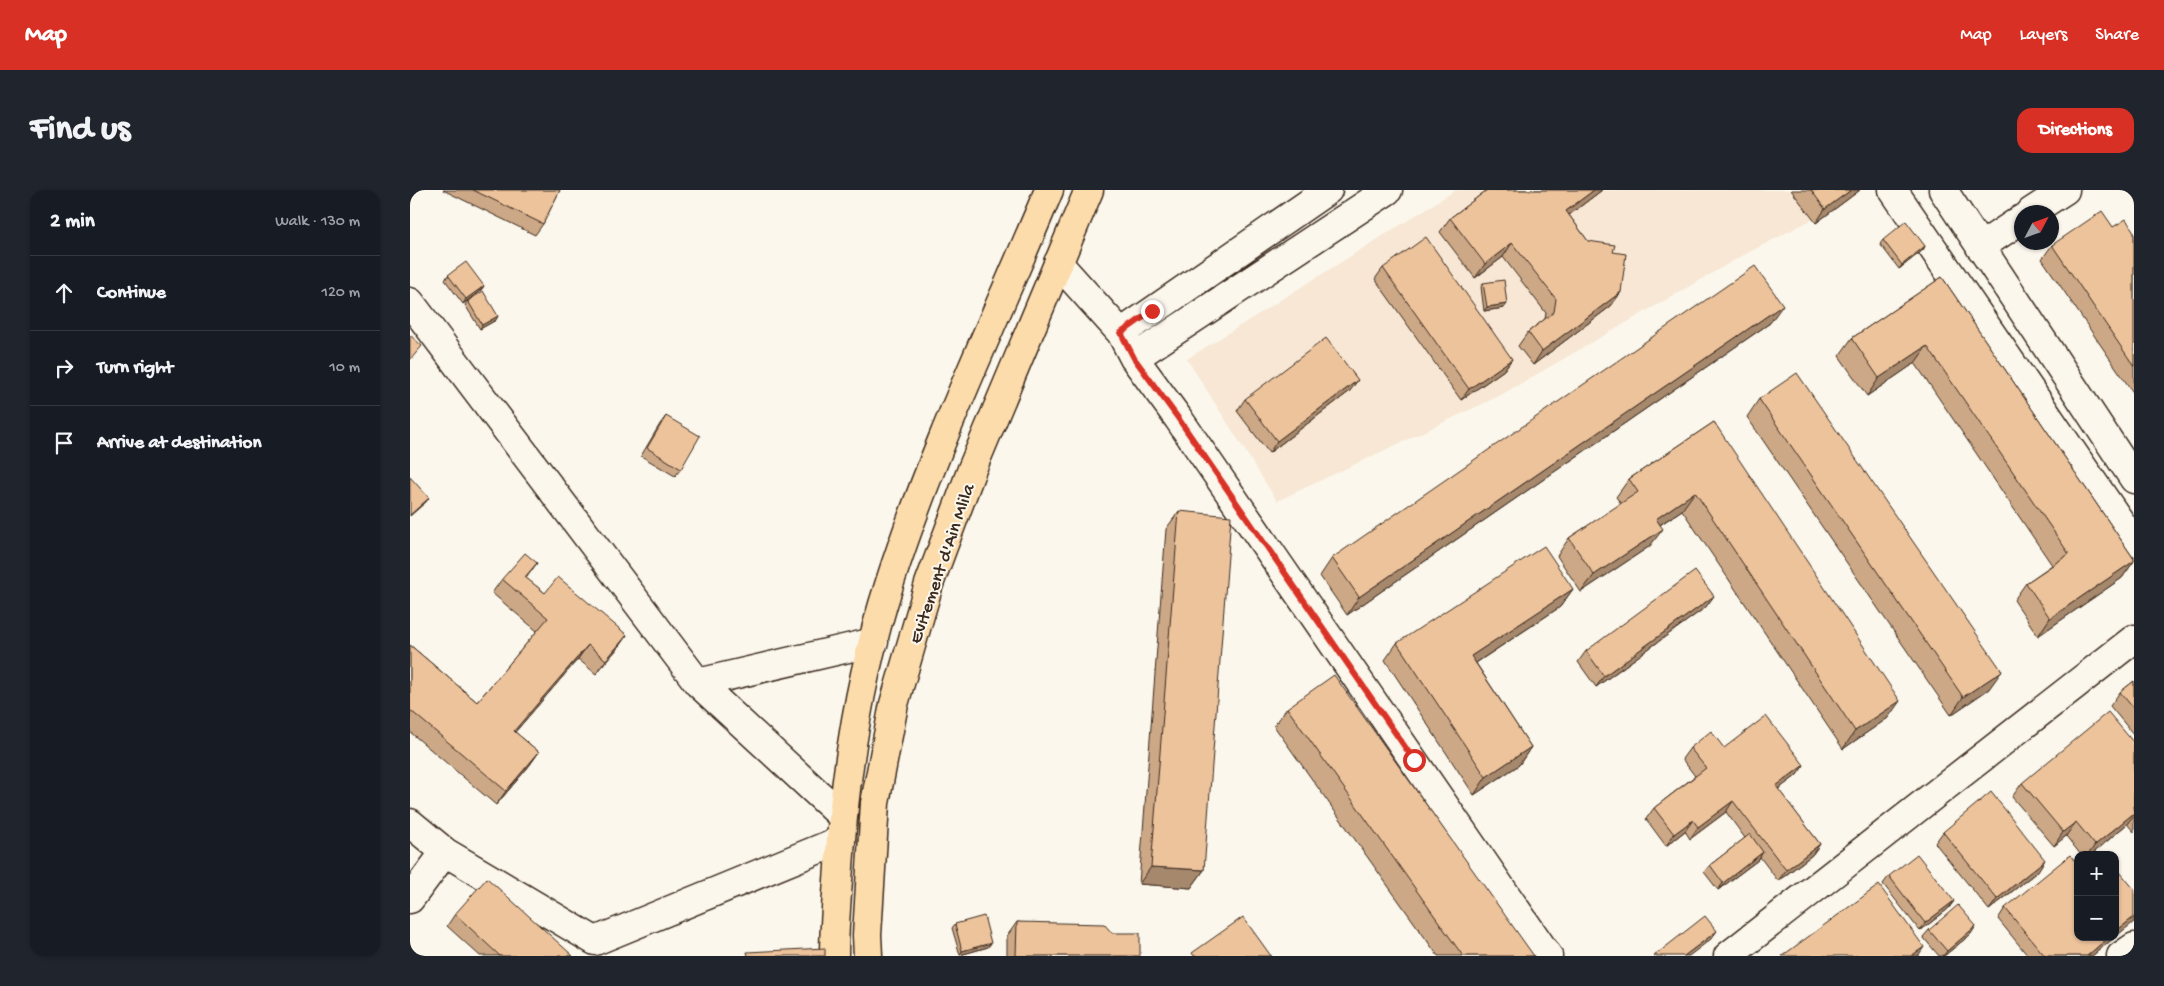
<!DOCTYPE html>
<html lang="en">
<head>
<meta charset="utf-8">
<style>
	body { margin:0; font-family:"Gochi Hand",sans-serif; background:#20242c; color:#f1f3f6 }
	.controls { position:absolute; right:15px; bottom:15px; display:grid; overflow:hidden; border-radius:10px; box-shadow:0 1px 4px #0004 }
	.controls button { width:45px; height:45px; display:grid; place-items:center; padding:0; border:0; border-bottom:1px solid #363941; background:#171b24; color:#f1f3f6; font:25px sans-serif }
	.compass { position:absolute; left:1604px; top:15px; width:45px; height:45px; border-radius:50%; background:#171b24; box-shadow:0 1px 4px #0004; rotate:49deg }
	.stop { position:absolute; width:15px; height:15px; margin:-11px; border:4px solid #d93025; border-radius:50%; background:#fff }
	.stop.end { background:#d93025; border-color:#fff; box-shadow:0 1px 5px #0008 }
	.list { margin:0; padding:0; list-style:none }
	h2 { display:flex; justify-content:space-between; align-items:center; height:65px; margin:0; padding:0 20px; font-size:21px }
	h2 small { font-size:16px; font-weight:400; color:#9ea1a6 }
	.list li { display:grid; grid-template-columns:32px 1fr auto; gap:15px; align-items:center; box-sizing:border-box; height:75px; padding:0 20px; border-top:1px solid #363941 }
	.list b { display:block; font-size:19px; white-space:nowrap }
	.list em { font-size:16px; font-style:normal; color:#9ea1a6 }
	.icon { flex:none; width:28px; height:28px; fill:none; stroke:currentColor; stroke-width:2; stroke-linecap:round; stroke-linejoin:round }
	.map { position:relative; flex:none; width:1724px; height:766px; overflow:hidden; border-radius:15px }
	header { display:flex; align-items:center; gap:30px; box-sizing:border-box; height:70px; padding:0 25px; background:#d93025; color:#fff }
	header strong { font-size:24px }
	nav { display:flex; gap:28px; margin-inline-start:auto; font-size:18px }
	.intro { display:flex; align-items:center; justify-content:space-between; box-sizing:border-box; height:120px; padding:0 30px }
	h1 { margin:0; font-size:35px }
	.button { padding:12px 22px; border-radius:15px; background:#d93025; color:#fff; font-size:18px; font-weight:700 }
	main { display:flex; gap:30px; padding:0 30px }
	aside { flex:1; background:#171b24; border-radius:15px; box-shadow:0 1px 4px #0004 }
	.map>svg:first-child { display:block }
	.built { fill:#f7e7d4 }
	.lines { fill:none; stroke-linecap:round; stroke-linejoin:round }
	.minor-casing { stroke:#3b2a1e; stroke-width:31 }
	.highway-casing { stroke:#3b2a1e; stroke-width:31 }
	.minor { stroke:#fbf7ec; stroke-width:28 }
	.highway { stroke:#fddcac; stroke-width:28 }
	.wall { fill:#cca886; stroke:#3b2a1e }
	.shaded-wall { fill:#a6886d; stroke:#3b2a1e }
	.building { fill:#edc39c; stroke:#3b2a1e }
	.route { stroke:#d93025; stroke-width:6 }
	.labels { text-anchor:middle; stroke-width:4; stroke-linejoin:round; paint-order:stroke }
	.street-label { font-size:19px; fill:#3b2a1e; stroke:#fbf7ec }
</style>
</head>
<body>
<header>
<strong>Map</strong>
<nav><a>Map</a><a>Layers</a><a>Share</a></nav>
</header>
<div class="intro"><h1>Find us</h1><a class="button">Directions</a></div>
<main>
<aside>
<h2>2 min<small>Walk · 130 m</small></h2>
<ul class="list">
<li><svg class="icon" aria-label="ahead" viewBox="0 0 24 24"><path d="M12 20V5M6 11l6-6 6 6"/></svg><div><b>Continue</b></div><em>120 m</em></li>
<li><svg class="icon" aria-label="right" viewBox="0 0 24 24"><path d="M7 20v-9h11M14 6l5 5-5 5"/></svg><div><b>Turn right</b></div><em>10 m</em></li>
<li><svg class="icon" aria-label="arrive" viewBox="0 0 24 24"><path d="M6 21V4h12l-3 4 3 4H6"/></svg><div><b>Arrive at destination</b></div></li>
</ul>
</aside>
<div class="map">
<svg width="1724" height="766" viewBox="0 0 1724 766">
	<rect width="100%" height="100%" fill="#fbf7ec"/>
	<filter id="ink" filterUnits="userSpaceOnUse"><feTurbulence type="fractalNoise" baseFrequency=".02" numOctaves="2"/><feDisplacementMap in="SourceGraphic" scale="10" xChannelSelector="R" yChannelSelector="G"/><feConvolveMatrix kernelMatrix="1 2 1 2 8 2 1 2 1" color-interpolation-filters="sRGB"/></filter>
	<g filter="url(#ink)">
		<path class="built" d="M1046 0H1431L1439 10 1330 67 1089 206 867 311 777 169Z"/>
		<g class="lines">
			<defs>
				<path id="minor" d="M1483 0 1724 352
					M1533 0 1724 289
					M1621 22 1655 0
					M1570 57 1612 29
					M648 73 711 143 724 168 768 228 1138 766
					M0 112 288 493 432 626
					M711 143 918 0
					M724 168 978 0
					M288 493 464 452
					M0 633 35 662 0 709
					M35 662 185 751 431 650
					M1318 766 1724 449
					M1711 766 1724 757"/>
				<path id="highway" d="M424 766C424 736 427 707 429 677 435 581 450 484 480 392 523 258 585 130 639 0
					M458 766 457 745 465 613 484 514 519 394 562 279 679 0"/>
			</defs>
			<use href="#minor" class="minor-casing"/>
			<use href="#highway" class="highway-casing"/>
			<use href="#minor" class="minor"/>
			<use href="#highway" class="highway"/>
		</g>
		<path class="wall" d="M33 0H150L133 34 125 45Z
			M1077 0H1192L1159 25 1178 51 1203 62 1211 102 1201 116 1123 175 1108 156 1118 142 1135 129 1136 123 1093 67 1065 88 1030 42 1040 28Z
			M1381 0H1450L1406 33Z
			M1703 37 1724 42V204L1632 69 1642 55Z
			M1473 50 1515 56 1513 60 1489 79 1470 54Z
			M973 78 1102 169 1094 180 1051 210 965 89Z
			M38 85 74 96 71 100 53 114 35 90Z
			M1532 87 1724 369V371L1712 388 1628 446 1604 410 1616 393 1642 375 1505 173 1457 206 1429 166 1442 148Z
			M1073 93 1094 118 1074 121 1071 97Z
			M58 111 86 130 70 139 55 115Z
			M1360 133 937 425 910 386 922 368Z
			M940 201 859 263 827 221 835 209Z
			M1349 209 1579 499 1541 525 1337 227Z
			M256 226 271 279 265 286 231 266 250 234Z
			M1304 232 1478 528 1433 559 1272 320 1250 335 1240 356 1171 402 1147 366 1159 348 1211 314 1206 307 1219 289Z
			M769 321 794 680 781 698 729 694 756 339Z
			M116 388 135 403 207 459 186 484 168 469 105 542 129 562 119 576 86 615 0 542V455L67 512 127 441 82 403 92 389Z
			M1163 399 1150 417 1066 473 1121 557 1109 575 1064 605 975 470 987 453Z
			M1296 417 1186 497 1168 472 1176 461Z
			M1724 491V545L1700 516 1710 502Z
			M877 518 1124 766H1028L864 536Z
			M1724 553V642L1717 634 1681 665H1671L1656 646 1644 656 1602 607 1612 593Z
			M1280 558H1314L1394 575 1386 586 1368 599 1410 654 1402 665 1368 691 1350 667 1348 670 1308 700 1294 682 1300 675 1335 648 1316 622 1280 649 1275 641 1256 656 1236 629 1244 618 1285 586 1272 569Z
			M1533 642 1628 681 1579 720 1525 653Z
			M1479 686 1544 711 1538 719 1510 741 1473 694Z
			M1595 718 1668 747H1705L1682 766H1618L1588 729Z
			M45 724 163 766H70L37 736Z
			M607 732 702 743 730 766H597V746Z
			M545 734 581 753 578 757 550 765 542 738Z
			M1519 740 1561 744 1534 766H1529L1513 747Z"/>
		<path class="shaded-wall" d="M1184 0H1192L1146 35 1156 21Z
			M1441 0H1450L1406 33 1415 19Z
			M1102 53 1093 67 1065 88 1075 74Z
			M1515 56 1513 60 1489 79 1492 75Z
			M74 96 71 100 53 114 56 109Z
			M1211 102 1201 116 1123 175 1132 161Z
			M1097 114 1094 118 1074 121 1077 117Z
			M1373 115 1360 133 937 425 949 407Z
			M88 126 86 130 70 139 72 135Z
			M1517 156 1505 173 1457 206 1469 188Z
			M1102 169 1094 180 1051 210 1059 199Z
			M948 190 940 201 859 263 867 251Z
			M1285 302 1272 320 1233 346 1246 329Z
			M19 308 16 312 0 326V325Z
			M1253 339 1240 356 1171 402 1184 385Z
			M1724 371 1712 388 1628 446 1640 428Z
			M127 373 117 387 105 401 115 387Z
			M1163 399 1150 417 1049 484 1061 466Z
			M1304 406 1296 417 1186 497 1194 486Z
			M217 445 207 459 186 484 196 470Z
			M178 455 168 469 94 555 104 541Z
			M1592 481 1579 499 1541 525 1553 507Z
			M1490 511 1478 528 1433 559 1445 541Z
			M1121 557 1109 575 1064 605 1076 587Z
			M129 562 119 576 86 615 96 601Z
			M1394 575 1386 586 1358 607 1366 596Z
			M1323 611 1316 622 1280 649 1288 637Z
			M1724 623V625L1717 634 1681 665H1678L1685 655Z
			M1283 630 1275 641 1256 656 1264 644Z
			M1666 632 1656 646 1644 656 1653 642Z
			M1410 654 1402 665 1368 691 1376 680Z
			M1353 662 1348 670 1308 700 1313 693Z
			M1635 670 1628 681 1579 720 1587 709Z
			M741 677 794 680 781 698 729 694Z
			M1544 711 1538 719 1510 741 1515 733Z
			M1724 727V732L1705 747V742Z
			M1566 736 1561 744 1534 766H1533L1537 761Z
			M1307 741 1301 749 1279 766H1274Z
			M1699 747H1705L1682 766H1677Z
			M581 753 578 757 550 765 552 761Z
			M1514 757 1508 766H1501Z"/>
		<path class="building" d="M63 0H150L133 34Z
			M1077 0H1184L1156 21 1178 51 1205 55 1203 62 1216 64 1211 102 1132 161 1118 142 1144 122 1146 109 1102 53 1075 74 1040 28Z
			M1401 0H1441L1415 19Z
			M1692 21 1703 37 1716 29 1724 42V176L1642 55Z
			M1496 31 1515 56 1492 75 1473 50Z
			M1016 47 1102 169 1059 199 973 78Z
			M56 72 74 96 56 109 38 85Z
			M1345 76 1373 115 949 407 922 368Z
			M1532 87 1724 369V371L1640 428 1616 393 1659 364 1517 156 1469 188 1442 148Z
			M1094 90 1097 114 1077 117 1073 93Z
			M73 101 88 126 72 135 58 111Z
			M0 145 12 156 0 170Z
			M916 148 948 190 867 251 835 209Z
			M1387 183 1592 481 1553 507 1349 209Z
			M256 226 290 246 271 279 237 258Z
			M1304 232 1490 511 1445 541 1285 302 1246 329 1253 339 1184 385 1159 348 1228 302 1219 289Z
			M0 287 19 308 0 325Z
			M769 321 821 326 794 680 741 677Z
			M1134 356 1163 399 1061 466 1121 557 1076 587 987 453Z
			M115 363 127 373 115 387 135 403 148 387 217 445 196 470 178 455 104 541 129 562 96 601 0 520V455L67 512 138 428 92 389Z
			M1285 381 1304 406 1194 486 1176 461Z
			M924 485 1124 766H1053L877 518Z
			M1724 491V519L1710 502Z
			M1698 522 1724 553V623L1685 655 1666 632 1653 642 1612 593Z
			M1356 526 1394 575 1366 596 1410 654 1376 680 1323 611 1288 637 1283 630 1264 644 1244 618 1296 578 1280 558 1301 541 1314 558Z
			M1581 602 1635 670 1587 709 1533 642Z
			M1340 644 1353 662 1313 693 1300 675Z
			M1507 664 1544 711 1515 733 1479 686Z
			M1660 665 1668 674V747H1699L1677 766H1635L1595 718Z
			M1705 676 1724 699V727L1705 742Z
			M77 688 163 766H90L45 724Z
			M1469 695 1514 757 1501 766H1372Z
			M1548 715 1566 736 1537 761 1519 740Z
			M574 726 581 753 552 761 545 734Z
			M1295 726 1307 741 1274 766H1244Z
			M833 727 861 766H784L782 763Z
			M607 732 694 734 702 743H730V766H606Z
			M415 758V766H338L337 762Z"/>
	</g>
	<g class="lines" filter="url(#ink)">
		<path class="route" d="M742 121 711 143 724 168 768 228 1004 570"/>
	</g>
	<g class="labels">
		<g class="street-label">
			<text transform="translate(530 373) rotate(-71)" y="7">Evitement d'Ain Mlila</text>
		</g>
	</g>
</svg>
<div class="controls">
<button>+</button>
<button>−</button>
</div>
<svg class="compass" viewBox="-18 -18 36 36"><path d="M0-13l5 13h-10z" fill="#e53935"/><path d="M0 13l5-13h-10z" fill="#9ea1a6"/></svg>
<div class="stop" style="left:1004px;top:570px"></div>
<div class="stop end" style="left:742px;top:121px"></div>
</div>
</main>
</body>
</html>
